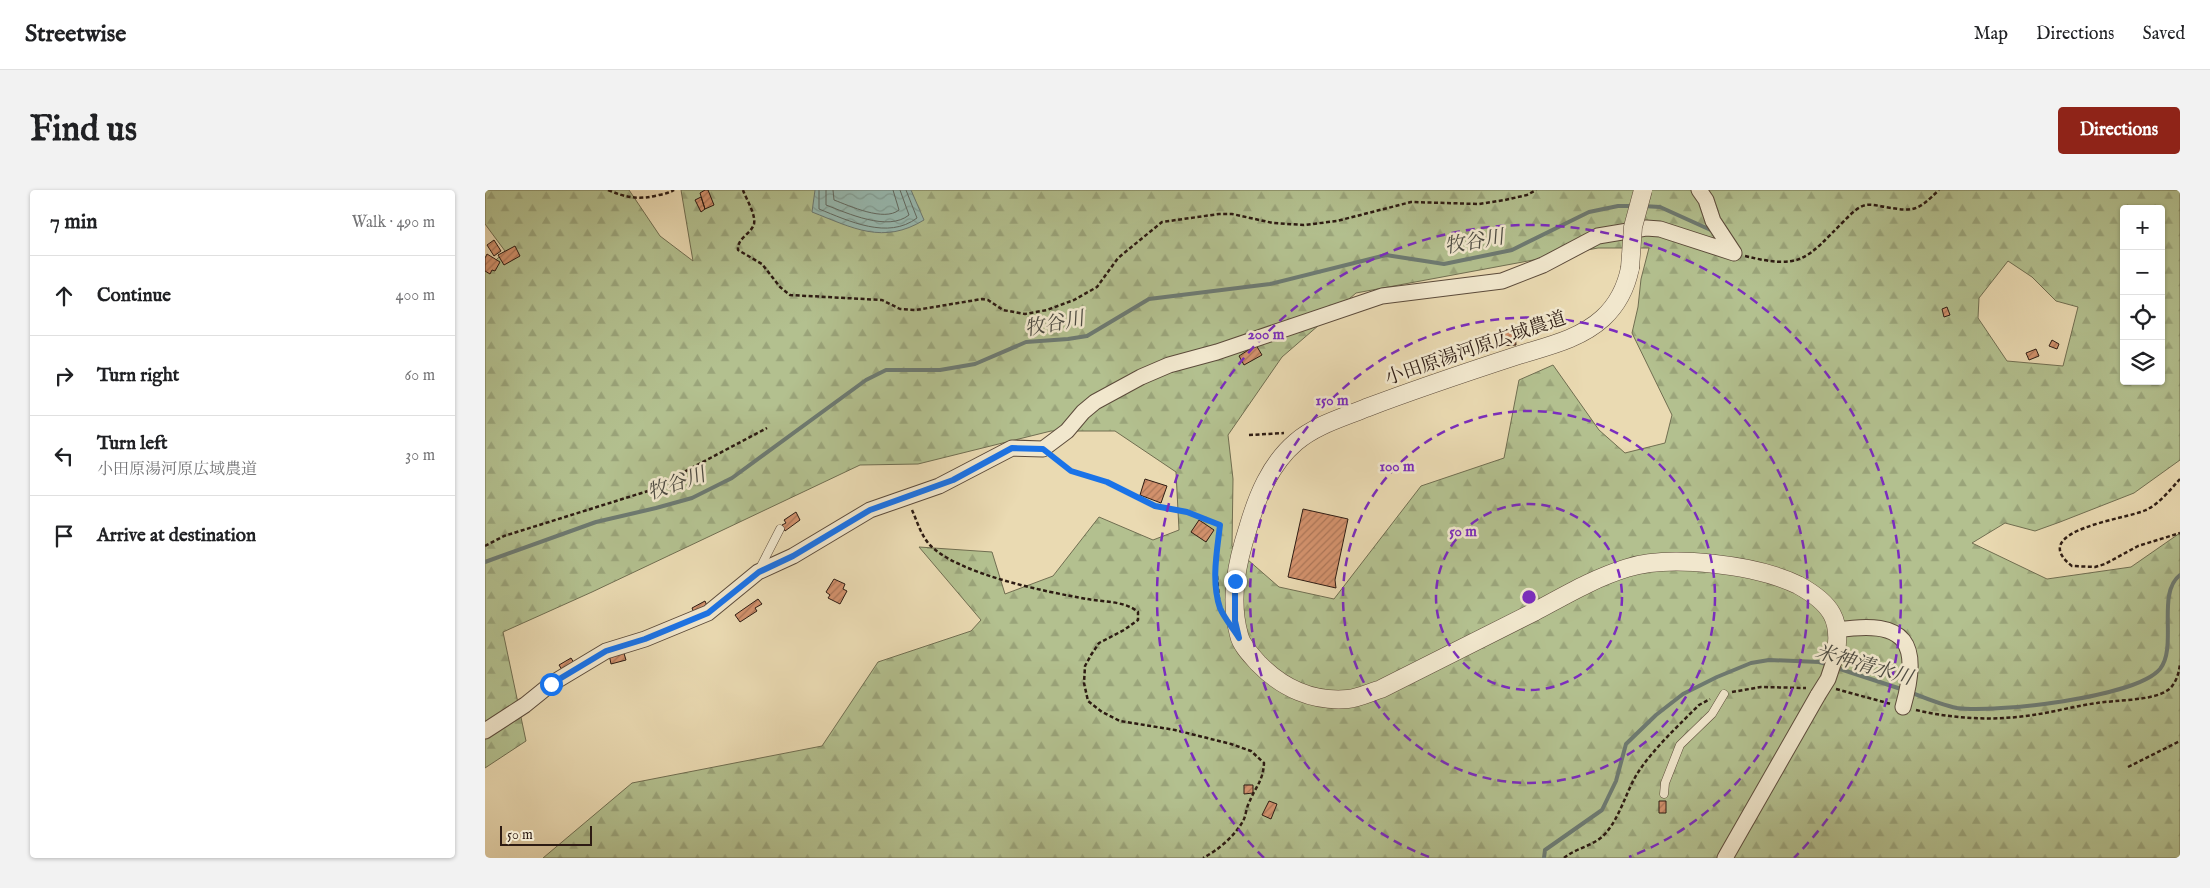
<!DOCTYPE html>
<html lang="en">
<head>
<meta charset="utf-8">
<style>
	body { margin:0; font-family:"IM FELL English","Noto Serif JP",serif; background:#f2f2f2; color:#202124 }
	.controls { position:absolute; right:15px; top:15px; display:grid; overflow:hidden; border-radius:5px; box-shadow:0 1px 4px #0004 }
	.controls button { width:45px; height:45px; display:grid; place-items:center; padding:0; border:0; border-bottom:1px solid #e0e0e0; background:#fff; color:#202124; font:25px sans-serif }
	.scale { position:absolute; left:15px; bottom:12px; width:92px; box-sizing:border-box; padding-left:5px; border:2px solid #2d1b13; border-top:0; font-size:14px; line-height:18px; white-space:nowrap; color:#2d1b13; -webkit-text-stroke:4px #f1e7cd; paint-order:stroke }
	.stop { position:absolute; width:15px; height:15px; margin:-11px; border:4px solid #1a73e8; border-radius:50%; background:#fff }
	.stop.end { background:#1a73e8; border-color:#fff; box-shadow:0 1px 5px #0008 }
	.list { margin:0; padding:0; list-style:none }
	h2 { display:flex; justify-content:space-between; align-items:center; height:65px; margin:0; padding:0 20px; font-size:21px }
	h2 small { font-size:16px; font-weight:400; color:#757577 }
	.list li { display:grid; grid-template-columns:32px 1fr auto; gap:15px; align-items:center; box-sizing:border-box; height:80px; padding:0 20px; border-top:1px solid #e0e0e0 }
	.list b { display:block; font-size:19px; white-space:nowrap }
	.list p { margin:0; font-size:16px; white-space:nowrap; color:#757577 }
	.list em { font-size:16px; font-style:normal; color:#757577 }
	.icon { flex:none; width:28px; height:28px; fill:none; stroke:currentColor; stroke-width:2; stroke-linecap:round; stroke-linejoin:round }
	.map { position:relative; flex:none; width:1695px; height:668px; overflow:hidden; border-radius:5px }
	header { display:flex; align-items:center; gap:30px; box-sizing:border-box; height:70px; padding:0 25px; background:#fff; border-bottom:1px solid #e0e0e0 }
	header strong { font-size:24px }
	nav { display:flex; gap:28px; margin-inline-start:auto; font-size:18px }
	.intro { display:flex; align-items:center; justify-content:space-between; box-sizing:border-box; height:120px; padding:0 30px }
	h1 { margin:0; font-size:35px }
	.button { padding:12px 22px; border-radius:5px; background:#8f2418; color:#fff; font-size:18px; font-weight:700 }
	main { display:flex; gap:30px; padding:0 30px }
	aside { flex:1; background:#fff; border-radius:5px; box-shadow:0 1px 4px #0004 }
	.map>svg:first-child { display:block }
	.forest { fill:url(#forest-firs); stroke:#706e51; fill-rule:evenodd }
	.water { fill:url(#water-waves); stroke:#6d7a72 }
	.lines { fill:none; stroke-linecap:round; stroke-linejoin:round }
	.shore { stroke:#626a62; stroke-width:1 }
	.stream { stroke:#6d7a72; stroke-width:4 }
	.building { fill:url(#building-hatch); stroke:#2d1b13 }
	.service-casing { stroke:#5c4b3b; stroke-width:9 }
	.minor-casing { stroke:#5c4b3b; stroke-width:17 }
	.tertiary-casing { stroke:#5c4b3b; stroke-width:19 }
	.path { stroke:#2d1b13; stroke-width:2.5; stroke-dasharray:4 2.5; stroke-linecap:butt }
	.service { stroke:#f1e7cd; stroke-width:8 }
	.minor { stroke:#f1e7cd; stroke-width:15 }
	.tertiary { stroke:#f1e7cd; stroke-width:18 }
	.minor-bridge-casing { stroke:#5c4b3b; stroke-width:17; stroke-linecap:butt }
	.tertiary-bridge-casing { stroke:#5c4b3b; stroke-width:19; stroke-linecap:butt }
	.minor-bridge { stroke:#f1e7cd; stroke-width:15 }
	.tertiary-bridge { stroke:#f1e7cd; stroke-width:18 }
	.route { stroke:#1a73e8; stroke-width:6 }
	.ring { fill:none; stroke:#7b2cbf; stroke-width:2.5; stroke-dasharray:9 6 }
	.labels { text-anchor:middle; stroke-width:5; stroke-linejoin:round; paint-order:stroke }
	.street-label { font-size:19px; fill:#2d1b13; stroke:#f1e7cd }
	.water-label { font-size:20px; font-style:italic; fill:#4d4b42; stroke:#f1e7cd }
	.centre { fill:#7b2cbf; stroke:#f1e7cd; stroke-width:2.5 }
	.ring-label { font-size:15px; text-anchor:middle; font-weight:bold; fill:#7b2cbf; stroke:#f1e7cd; stroke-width:5; stroke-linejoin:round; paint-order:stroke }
</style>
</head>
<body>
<header>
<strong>Streetwise</strong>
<nav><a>Map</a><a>Directions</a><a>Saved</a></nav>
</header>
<div class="intro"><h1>Find us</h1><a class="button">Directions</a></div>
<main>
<aside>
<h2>7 min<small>Walk · 490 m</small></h2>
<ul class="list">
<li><svg class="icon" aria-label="ahead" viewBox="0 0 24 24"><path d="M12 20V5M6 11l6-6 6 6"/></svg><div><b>Continue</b></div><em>400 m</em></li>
<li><svg class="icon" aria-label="right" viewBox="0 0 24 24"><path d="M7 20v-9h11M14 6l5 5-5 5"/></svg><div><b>Turn right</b></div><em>60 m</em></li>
<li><svg class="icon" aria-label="left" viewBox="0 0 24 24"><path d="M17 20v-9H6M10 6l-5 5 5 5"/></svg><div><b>Turn left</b><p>小田原湯河原広域農道</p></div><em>30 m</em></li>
<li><svg class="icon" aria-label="arrive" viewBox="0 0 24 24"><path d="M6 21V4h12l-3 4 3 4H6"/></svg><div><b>Arrive at destination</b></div></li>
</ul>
</aside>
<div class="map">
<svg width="1695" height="668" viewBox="0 0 1695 668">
	<defs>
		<pattern id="forest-firs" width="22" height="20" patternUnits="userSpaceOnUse" patternTransform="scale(1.25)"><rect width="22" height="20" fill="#b3c08f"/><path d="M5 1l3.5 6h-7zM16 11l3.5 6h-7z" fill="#9aa47a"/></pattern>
		<pattern id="water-waves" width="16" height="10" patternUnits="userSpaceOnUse" patternTransform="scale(1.25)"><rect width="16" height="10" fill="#98bab1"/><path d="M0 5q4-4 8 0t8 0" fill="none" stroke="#839f97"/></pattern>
		<pattern id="building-hatch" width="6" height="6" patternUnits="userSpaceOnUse" patternTransform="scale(1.25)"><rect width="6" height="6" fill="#d3926d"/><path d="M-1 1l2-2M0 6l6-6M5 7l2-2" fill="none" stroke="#ac7658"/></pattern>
	</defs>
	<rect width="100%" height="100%" fill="#eadab2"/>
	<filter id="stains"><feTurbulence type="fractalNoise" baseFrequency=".004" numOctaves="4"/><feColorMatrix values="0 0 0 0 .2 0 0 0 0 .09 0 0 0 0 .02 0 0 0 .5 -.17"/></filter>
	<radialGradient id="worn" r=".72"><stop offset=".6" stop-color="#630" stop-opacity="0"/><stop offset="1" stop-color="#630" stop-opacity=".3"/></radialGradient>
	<path class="forest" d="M0 0H144L175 46 208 71 196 0H1695V270L1649 303 1575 332 1550 341 1520 333 1487 353 1562 389 1646 377 1695 343V668H58L147 593 337 556 393 472 486 441 496 430 434 357 507 362 520 404 568 386 614 327 668 350 694 340 691 282 630 241H566L433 274 375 275 107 402 18 442 41 551 0 578V81L20 61 0 34ZM1639 19H1676V191H1639ZM1113 58H1164L1156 89 1153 117 1147 143 1187 225 1180 253 1140 263 1114 240 1068 175 1034 190 1019 268 936 296 849 409 794 397 747 356 748 289 743 245 797 167 871 103ZM1523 71 1547 87 1571 111 1593 117 1578 176 1522 171 1493 128 1494 108Z"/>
	<path class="water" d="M330 0H426L439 30C398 55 368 38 327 22Z"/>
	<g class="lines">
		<path class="shore" d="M334 0V19C364 31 403 50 432 28L421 0
			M341 0V15C362 23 403 42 424 25L415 0
			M348 0 349 10C365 16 399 32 414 20L408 0"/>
		<path class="stream" d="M1158 16 1175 17 1228 41
			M0 372 111 332 171 318 207 308 247 288 381 190 401 180H455L490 174 541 152 583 149 602 146 664 109 785 94 901 65 959 74 1027 60 1104 22 1133 16H1149
			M1352 478 1419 500
			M1425 502C1440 508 1457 515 1472 518 1510 523 1650 508 1675 479 1693 457 1671 403 1695 385
			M1059 668 1060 660 1117 620 1131 591 1141 554 1171 525 1198 504 1232 487 1266 473 1284 470 1334 472 1345 475"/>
	</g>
	<path class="building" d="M220 0H223L229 15 220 19 215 3Z
		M216 7 220 19 216 22 210 10Z
		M9 50 16 61 9 66 2 55Z
		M30 56 35 66 19 75 13 65Z
		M2 64 15 72 10 81 7 80 5 84 0 81V68Z
		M1462 117 1465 125 1459 127 1457 119Z
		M1030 142 1031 155 1012 156V143Z
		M1567 150 1574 154 1572 159 1564 156Z
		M771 155 777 165 759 175 754 166Z
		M1551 159 1554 166 1544 170 1541 163Z
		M660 289 682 296 676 313 655 305Z
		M818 319 863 329 850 390 851 398 803 387Z
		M311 322 315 330 300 341 297 335 301 333 299 330Z
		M714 330 729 340 721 352 706 342Z
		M349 389 360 394 358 399 362 401 355 414 343 408 345 405 341 402Z
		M273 409 277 414 270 418 272 421 255 432 250 425Z
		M220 411 223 418 210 425 207 418Z
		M138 460 141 470 126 474 124 464Z
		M86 468 91 476 79 483 74 475Z
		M759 595H768V603L759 604Z
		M784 611 792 614 786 629 777 625Z
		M1174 611H1181V623H1174Z"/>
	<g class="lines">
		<defs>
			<path id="service" d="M274 380 295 339
				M1179 604 1180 593 1195 555 1227 524 1239 504"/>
			<path id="minor" d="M1214 0 1221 10 1228 31 1249 63
				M1353 440C1422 429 1436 453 1418 517
				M0 541 40 515 66 494 121 461 160 449 223 423 273 382 308 366 385 320 454 296 527 258 558 259 582 241 598 222 610 212 656 187 684 175 732 162 897 106 1017 91 1058 75 1113 46 1161 38 1175 39 1249 63
				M1240 668 1333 505"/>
			<path id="tertiary" d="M1145 78C1141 98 1133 114 1118 128 1095 149 1063 156 1034 165 982 182 931 199 881 218 857 228 831 235 811 252 785 274 772 307 763 338 752 372 744 409 754 445 756 455 766 465 773 473 797 498 828 512 863 509 874 508 886 502 896 499 947 473 998 448 1049 422 1079 406 1109 388 1142 378 1185 364 1272 375 1313 395 1346 413 1358 430 1350 468"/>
		</defs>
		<use href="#service" class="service-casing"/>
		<use href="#minor" class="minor-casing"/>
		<use href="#tertiary" class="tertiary-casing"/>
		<path class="path" d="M123 0C142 8 154 10 174 5 180 4 186 2 189 0
			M258 0C261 9 271 24 269 34 266 44 252 48 253 60L277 74 295 97 305 105 397 110 415 119 431 120 497 109 503 110 518 120 540 124 562 120 589 110 612 97 633 68 677 32 734 24H747L788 33 819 35 852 31 926 12 994 14 1020 10 1042 5 1051 0
			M1260 66C1317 80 1321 69 1359 31 1365 25 1372 17 1381 15 1387 14 1394 16 1400 17 1430 22 1432 21 1454 0
			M764 245 799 243
			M567 267 586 281 621 292 670 316 702 322 735 335 731 375 734 409
			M1695 289C1685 300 1674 314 1661 320 1643 329 1540 340 1587 376L1610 377 1620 374 1653 356 1695 343
			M427 320C432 331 436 345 444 354 471 384 562 402 602 409 619 412 640 411 653 422V430L639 440 614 453 606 465 600 476 599 493 603 511 617 522 635 531 690 540 746 554 766 561 779 573C778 592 770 597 764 613 761 618 761 626 758 631 749 647 733 660 718 668
			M0 356 19 346 163 301 282 238
			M1351 499 1406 514
			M1247 502 1276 497 1321 498
			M1431 520C1469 529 1509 531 1548 525 1569 522 1590 516 1612 513 1630 510 1668 511 1683 500 1691 494 1694 483 1695 474
			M1643 577 1695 551
			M1079 668C1091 658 1108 656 1119 645 1135 628 1140 604 1152 584 1168 559 1192 537 1214 515L1225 509"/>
		<use href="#service" class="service"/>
		<use href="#minor" class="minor"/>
		<use href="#tertiary" class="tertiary"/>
		<defs>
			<path id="minor-bridge" d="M1333 505 1343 489 1350 468"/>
			<path id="tertiary-bridge" d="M1145 78 1148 37 1158 0"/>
		</defs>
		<use href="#minor-bridge" class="minor-bridge-casing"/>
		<use href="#tertiary-bridge" class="tertiary-bridge-casing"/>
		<use href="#minor-bridge" class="minor-bridge"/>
		<use href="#tertiary-bridge" class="tertiary-bridge"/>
	</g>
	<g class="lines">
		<path class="route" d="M66 494 121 461 160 449 223 423 274 382 308 366 385 320 468 290 527 258 558 259 586 281 622 292 670 316 702 322 735 335C732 361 726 392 735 418 739 428 748 438 754 448L750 431V391"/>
	</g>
	<g class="ring">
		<circle cx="1044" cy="407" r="93"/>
		<circle cx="1044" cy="407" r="186"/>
		<path d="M944 667A279 279 0 1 1 1144 667"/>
		<path d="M779 668A372 372 0 1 1 1309 668"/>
	</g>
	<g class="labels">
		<g class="street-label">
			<text transform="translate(990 157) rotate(-19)" y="7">小田原湯河原広域農道</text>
		</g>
		<g class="water-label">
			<text transform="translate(989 51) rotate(-10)" y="7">牧谷川</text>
			<text transform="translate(569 133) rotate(-11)" y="7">牧谷川</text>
			<text transform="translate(191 293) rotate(-19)" y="7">牧谷川</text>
			<text transform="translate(1379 474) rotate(16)" y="7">米神清水川</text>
		</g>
	</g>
	<circle cx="1044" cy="407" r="8" class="centre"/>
	<g class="ring-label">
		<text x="781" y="149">200 m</text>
		<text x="847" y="215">150 m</text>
		<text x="912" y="281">100 m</text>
		<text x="978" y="346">50 m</text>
	</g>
	<rect width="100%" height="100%" filter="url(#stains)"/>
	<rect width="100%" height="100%" fill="url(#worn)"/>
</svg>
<div class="controls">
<button>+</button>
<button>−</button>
<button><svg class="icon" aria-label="locate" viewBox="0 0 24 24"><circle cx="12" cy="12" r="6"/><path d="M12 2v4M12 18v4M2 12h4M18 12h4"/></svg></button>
<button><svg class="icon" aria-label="layers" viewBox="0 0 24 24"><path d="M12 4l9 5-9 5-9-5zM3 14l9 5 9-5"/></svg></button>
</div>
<div class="scale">50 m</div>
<div class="stop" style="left:66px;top:494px"></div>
<div class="stop end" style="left:750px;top:391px"></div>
</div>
</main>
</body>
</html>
